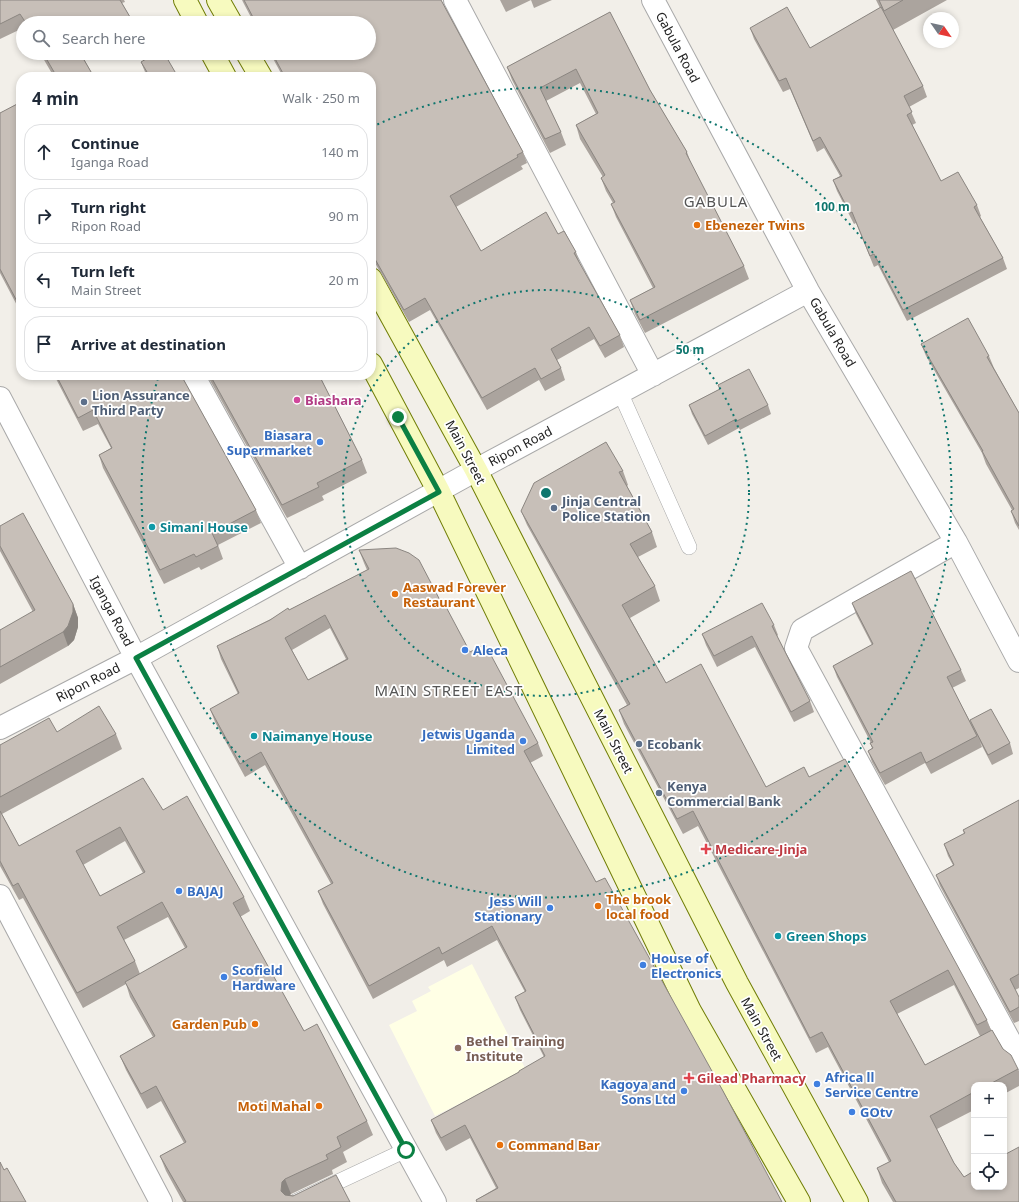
<!DOCTYPE html>
<html lang="en">
<head>
<meta charset="utf-8">
<style>
	body { margin:0; font-family:"Noto Sans",sans-serif; background:#f2f2f3; color:#1f2937 }
	.controls { position:absolute; right:12px; bottom:12px; display:grid; overflow:hidden; border-radius:8px; box-shadow:0 2px 6px #0003 }
	.controls button { width:36px; height:36px; display:grid; place-items:center; padding:0; border:0; border-bottom:1px solid #e0e1e3; background:#fff; color:#1f2937; font:20px sans-serif }
	.compass { position:absolute; left:923px; top:12px; width:36px; height:36px; border-radius:50%; background:#fff; box-shadow:0 2px 6px #0003; rotate:124deg }
	.stop { position:absolute; width:12px; height:12px; margin:-9px; border:3px solid #0b8043; border-radius:50%; background:#fff }
	.stop.end { background:#0b8043; border-color:#fff; box-shadow:0 1px 4px #0008 }
	.list { margin:0; padding:0; list-style:none }
	h2 { display:flex; justify-content:space-between; align-items:center; height:52px; margin:0; padding:0 16px; font-size:17px }
	h2 small { font-size:13px; font-weight:400; color:#747a83 }
	.list li { display:grid; grid-template-columns:26px 1fr auto; gap:12px; align-items:center; box-sizing:border-box; height:56px; margin:0 8px 8px; padding:0 8px; border:1px solid #e0e1e3; border-radius:16px }
	.list b { display:block; font-size:15px; white-space:nowrap }
	.list p { margin:0; font-size:13px; white-space:nowrap; color:#747a83 }
	.list em { font-size:13px; font-style:normal; color:#747a83 }
	.icon { flex:none; width:22px; height:22px; fill:none; stroke:currentColor; stroke-width:2; stroke-linecap:round; stroke-linejoin:round }
	.map { position:relative; flex:none; width:1019px; height:1202px; overflow:hidden }
	.search { position:absolute; background:#fff; box-shadow:0 2px 6px #0003; left:16px; top:16px; width:360px; height:44px; display:flex; align-items:center; gap:10px; box-sizing:border-box; padding:0 14px; border-radius:22px; color:#747a83; font-size:15px }
	.panel { position:absolute; background:#fff; box-shadow:0 2px 6px #0003; left:16px; top:72px; width:360px; height:308px; border-radius:16px }
	.map>svg:first-child { display:block }
	.education { fill:#ffffe5 }
	.lines { fill:none; stroke-linecap:round; stroke-linejoin:round }
	.lane-casing { stroke:#a9a9a9; stroke-width:16 }
	.street-casing { stroke:#a9a9a9; stroke-width:24 }
	.secondary-casing { stroke:#707d05; stroke-width:24 }
	.lane { stroke:#fff; stroke-width:15 }
	.street { stroke:#fff; stroke-width:22 }
	.secondary { stroke:#f7fabf; stroke-width:22 }
	.wall { fill:#aba49e; fill-rule:evenodd }
	.shaded-wall { fill:#8b8681 }
	.building { fill:#c7bfb8; stroke:#8b8681; fill-rule:evenodd }
	.route { stroke:#0b8043; stroke-width:5 }
	.ring { fill:none; stroke:#0f766e; stroke-width:2; stroke-dasharray:2 4 }
	.food-dot { fill:#e8710a; stroke:#fff; stroke-width:1.5 }
	.hotel-dot { fill:#d1479c; stroke:#fff; stroke-width:1.5 }
	.service-dot { fill:#5c6f8a; stroke:#fff; stroke-width:1.5 }
	.shop-dot { fill:#3f7fe0; stroke:#fff; stroke-width:1.5 }
	.culture-dot { fill:#0f9aa8; stroke:#fff; stroke-width:1.5 }
	.health-dot { fill:#e0444e; stroke:#fff; stroke-width:1.5 }
	.education-dot { fill:#8d6e63; stroke:#fff; stroke-width:1.5 }
	.labels { text-anchor:middle; stroke-width:3.5; stroke-linejoin:round; paint-order:stroke }
	.street-label { font-size:13px; fill:#222; stroke:#fff }
	.food-label { font-size:13px; font-weight:bold; fill:#c56008; stroke:#fff; text-anchor:start }
	.service-label { font-size:13px; font-weight:bold; fill:#4e5e75; stroke:#fff; text-anchor:start }
	.hotel-label { font-size:13px; font-weight:bold; fill:#b23c85; stroke:#fff; text-anchor:start }
	.shop-label { font-size:13px; font-weight:bold; fill:#366cbe; stroke:#fff; text-anchor:start }
	.culture-label { font-size:13px; font-weight:bold; fill:#0d838f; stroke:#fff; text-anchor:start }
	.health-label { font-size:13px; font-weight:bold; fill:#be3a42; stroke:#fff; text-anchor:start }
	.education-label { font-size:13px; font-weight:bold; fill:#785e54; stroke:#fff; text-anchor:start }
	.quarter-label { font-size:15px; letter-spacing:1px; fill:#555; stroke:#fff }
	.centre { fill:#0f766e; stroke:#fff; stroke-width:2 }
	.ring-label { font-size:12px; text-anchor:middle; font-weight:bold; fill:#0f766e; stroke:#fff; stroke-width:3.5; stroke-linejoin:round; paint-order:stroke }
</style>
</head>
<body>
<div class="map">
<svg width="1019" height="1202" viewBox="0 0 1019 1202">
	<rect width="100%" height="100%" fill="#f2efe9"/>
	<path class="education" d="M472 964 526 1070 435 1116 389 1025 417 1011 412 1001 431 991 428 987Z"/>
	<g class="lines">
		<defs>
			<path id="lane" d="M620 392 689 547
				M295 1202 406 1150"/>
			<path id="street" d="M455 0 653 375
				M653 0 808 291 956 542 1019 661
				M193 375 300 568
				M0 398 136 658 435 1202
				M956 542 802 630 796 648 1019 1058
				M0 728 136 658 476 470 808 291
				M0 896 161 1202"/>
			<path id="secondary" d="M185 0 197 23
				M218 0 231 23
				M212 53 225 77
				M247 53 261 77
				M371 279 476 470 737 983 857 1202
				M371 364 439 492 690 1011 799 1202"/>
		</defs>
		<use href="#lane" class="lane-casing"/>
		<use href="#street" class="street-casing"/>
		<use href="#secondary" class="secondary-casing"/>
		<use href="#lane" class="lane"/>
		<use href="#street" class="street"/>
		<use href="#secondary" class="secondary"/>
	</g>
	<path class="wall" d="M0 0H124L125 2 122 3 130 17 132 23H23V28L0 39Z
		M242 0H441L523 152 527 163 521 166 523 169 456 207 481 251 558 234 576 252 580 264 620 335 624 347 605 358 594 339 557 360 561 368 565 380 545 391 539 380 487 410 430 310 409 322 371 256V77H283L270 53H369V23H254L244 4Z
		M500 0H552L534 8 531 0 506 12Z
		M876 0H947L893 30 923 86 927 97 909 107 916 123 912 125 941 181 977 205 981 216 980 217 1003 258 1007 269 907 321 878 265 874 267 856 223 854 224 837 191 833 180 840 176 824 148 817 152 790 89 783 92 754 39 750 28 810 48 880 8Z
		M610 12 650 90 687 152 692 166 744 266 749 279 645 333 635 314 630 300 653 288 616 217 611 204 613 203 606 191 601 178 603 177 580 139 576 125 596 114 580 83 546 101 561 132 566 145 550 153 512 80 507 67Z
		M40 53H94L84 59 94 77H54Z
		M141 62 178 77H147Z
		M21 102V313L0 273V113Z
		M921 344 989 356 994 368 1019 413V530L1015 523 1011 511 1012 510 986 464 982 453 926 356Z
		M54 375H181L256 510 261 523 218 545 223 559 201 570 199 567 164 584 103 468 99 455 111 448 98 424 83 431Z
		M207 375H319L362 460 367 473 322 496 324 500 287 518Z
		M718 385 768 405 771 414 740 430 739 428 708 445 692 414 689 405 720 389Z
		M623 471 628 485 627 486 652 532 657 547 638 557 655 586 660 601 630 618 666 683 766 787 809 777 987 1020 991 1030 1003 1049 1018 1069 1019 1071V1086L1004 1094V1085H974V1110L937 1129 954 1163 964 1177 1019 1202H893L882 1183 877 1168 889 1162 828 1047 816 1053 698 826 683 834 624 724 619 710 627 705 527 525 521 511ZM954 985 980 1036 925 1065 897 1014Z
		M0 516V526L73 604 78 618V627L74 640 68 646 0 684V630L33 612 0 551Z
		M359 550 443 606 470 652 538 743 543 756 530 763 596 882 782 1202H476V1200L496 1188 470 1138 446 1151 436 1133 431 1120 519 1072 544 1057 520 1010 515 997 525 992 497 940 447 967 444 960 373 999 323 904 318 891 331 884 265 765 245 777 215 722 210 709 238 694 221 659 217 646 289 610 367 570 364 563ZM330 628 346 659 308 680 292 650Z
		M852 603 961 670 966 681 952 688 972 725 970 720 1010 743 1013 754 992 765 980 742 982 747 931 774 925 763 885 785 872 762 868 751 872 748 870 743H871L837 677 833 666 872 645 856 614Z
		M774 625 778 635 777 636 810 701 814 712 794 722 755 647 717 667 706 645 702 634Z
		M57 732 116 734 122 749 2 814 19 846 163 810 244 897 250 911 240 917 304 1031 367 1121 373 1135 343 1152 347 1162 332 1170 333 1174 291 1194 290 1195 350 1202H183L166 1171 160 1156 184 1143 161 1101 147 1109 126 1070 120 1056 153 1037 130 997 126 984 83 1008 23 898 19 900 0 866V745ZM125 841 143 873 100 896 83 865ZM168 917 185 948 140 974 135 961 124 940Z
		M1019 800V988L1015 990 1019 997V1021L1014 1023 940 886 936 875 953 865 948 856 944 844 964 834 963 830Z"/>
	<path class="shaded-wall" d="M73 604 78 618V627L74 640 68 646 63 632Z
		M285 1179 291 1194 287 1197 281 1191 282 1182Z"/>
	<path class="building" d="M0 0H120L130 17 119 23H26L20 14 0 24Z
		M244 0H441L523 152 517 155 518 157 450 196 481 251 546 212 558 234 564 231 576 252 574 253 620 335 600 346 589 327 551 349 561 368 541 379 535 368 482 398 425 298 404 310 371 252V77H285L272 53H369V23H256Z
		M879 0H903L884 11Z
		M787 7 810 48 881 7 923 86 904 96 912 112 907 115 941 181 958 172 977 205 974 207 1003 258 903 310 874 254 870 256 852 212 850 213 833 180 842 176 820 137 813 141 786 78 779 81 750 28Z
		M610 12 650 90 687 152 686 153 744 266 640 320 630 300 655 287 611 204 615 202 601 178 605 175 576 125 598 113 576 69 540 88 561 132 545 139 507 67Z
		M43 53H80L94 77H57Z
		M156 53H164L178 77H150L141 62Z
		M21 102V309L0 269V113Z
		M968 318 989 356 987 357 1019 413V526L1011 511 1014 509 982 451H983L921 344Z
		M749 369 768 405 737 421 736 419 705 436 689 405 720 389 718 385Z
		M56 375H181L256 510 212 533 218 546 196 557 194 554 160 570 99 455 112 448 93 410 78 418Z
		M210 375H319L362 460 317 483 319 487 282 505Z
		M606 442 623 471 619 472 652 532 630 544 655 586 622 605 666 683 701 664 766 787 804 767 809 777 845 759 987 1020 977 1025 948 970 890 1001 925 1065 992 1030 1003 1049 1011 1055 1018 1069 988 1085H974V1092L930 1116 954 1163 964 1177 974 1171V1187H1004V1155L1019 1147V1202H896L877 1168 891 1161 822 1032 810 1038 693 811 677 819 619 710 630 704 521 511 534 483Z
		M23 513 73 604V612L68 626 63 632 0 667V630L35 610 0 546V526Z
		M396 548 409 553 419 560 443 606 445 605 470 652 485 644 538 743 524 751 596 882 605 878 723 1091 782 1202H477L476 1200 498 1188 465 1125 441 1138 431 1120 519 1072V1071L545 1056 515 997 526 991 492 926 442 954 439 947 369 986 318 891 333 883 261 752 240 764 210 709 239 693 217 646 270 620 288 608 289 610 369 569 359 550ZM325 615 348 659 308 680 285 638Z
		M911 571 961 670 947 677 977 736 926 763 921 752 880 773 868 751 873 748 870 743 873 742 833 666 873 644 852 603Z
		M762 603 774 625 772 626 810 701 791 712 752 636 714 656 702 634Z
		M99 706 116 734 0 797V745L49 718 57 732Z
		M991 709 1010 743 988 755 970 720Z
		M143 778 163 810 187 796 244 897 233 903 304 1031 317 1024 367 1121 337 1137 341 1147 326 1155 328 1159 285 1179 282 1182 281 1191 285 1195 293 1196 336 1175 350 1202H184L186 1201 160 1156 186 1142 156 1086 141 1094 120 1056 155 1036 125 982 187 947 162 902 117 927 135 961 77 993 18 883 13 886 0 861V811L19 846ZM120 827 145 872 100 896 76 851Z
		M1019 800V974L1010 979 1019 997V1007L1010 1012 936 875 954 865 944 844 965 833 963 830Z
		M0 1162 4 1170 7 1168 26 1202H0Z"/>
	<g class="lines">
		<path class="route" d="M398 417 439 492 136 658 406 1150"/>
	</g>
	<g class="ring">
		<circle cx="546" cy="493" r="203"/>
		<path d="M372 127A405 405 0 1 1 158 378"/>
	</g>
	<g class="food-dot">
		<circle cx="697" cy="225" r="4"/>
		<circle cx="395" cy="594" r="4"/>
		<circle cx="598" cy="906" r="4"/>
		<circle cx="255" cy="1024" r="4"/>
		<circle cx="319" cy="1106" r="4"/>
		<circle cx="500" cy="1145" r="4"/>
	</g>
	<circle class="hotel-dot" cx="297" cy="400" r="4"/>
	<g class="service-dot">
		<circle cx="84" cy="402" r="4"/>
		<circle cx="554" cy="508" r="4"/>
		<circle cx="639" cy="744" r="4"/>
		<circle cx="659" cy="793" r="4"/>
	</g>
	<g class="shop-dot">
		<circle cx="320" cy="442" r="4"/>
		<circle cx="465" cy="650" r="4"/>
		<circle cx="523" cy="741" r="4"/>
		<circle cx="179" cy="891" r="4"/>
		<circle cx="550" cy="908" r="4"/>
		<circle cx="643" cy="965" r="4"/>
		<circle cx="224" cy="977" r="4"/>
		<circle cx="817" cy="1084" r="4"/>
		<circle cx="684" cy="1091" r="4"/>
		<circle cx="852" cy="1112" r="4"/>
	</g>
	<g class="culture-dot">
		<circle cx="152" cy="527" r="4"/>
		<circle cx="254" cy="736" r="4"/>
		<circle cx="778" cy="936" r="4"/>
	</g>
	<g class="health-dot">
		<path d="M704 843h4v4h4v4h-4v4h-4v-4h-4v-4h4z"/>
		<path d="M687 1072h4v4h4v4h-4v4h-4v-4h-4v-4h4z"/>
	</g>
	<circle class="education-dot" cx="458" cy="1048" r="4"/>
	<g class="labels">
		<g class="street-label">
			<text transform="translate(678 47) rotate(62)" y="5">Gabula Road</text>
			<text transform="translate(833 332) rotate(60)" y="5">Gabula Road</text>
			<text transform="translate(520 446) rotate(-28)" y="5">Ripon Road</text>
			<text transform="translate(466 452) rotate(62)" y="5">Main Street</text>
			<text transform="translate(112 611) rotate(62)" y="5">Iganga Road</text>
			<text transform="translate(88 682) rotate(-27)" y="5">Ripon Road</text>
			<text transform="translate(614 741) rotate(63)" y="5">Main Street</text>
			<text transform="translate(762 1029) rotate(61)" y="5">Main Street</text>
		</g>
		<g class="food-label">
			<text x="705" y="230">Ebenezer Twins</text>
			<text x="403" y="592">Aaswad Forever<tspan x="403" dy="15">Restaurant</tspan></text>
			<text x="606" y="904">The brook<tspan x="606" dy="15">local food</tspan></text>
			<text x="247" y="1029" text-anchor="end">Garden Pub</text>
			<text x="311" y="1111" text-anchor="end">Moti Mahal</text>
			<text x="508" y="1150">Command Bar</text>
		</g>
		<g class="service-label">
			<text x="92" y="400">Lion Assurance<tspan x="92" dy="15">Third Party</tspan></text>
			<text x="562" y="506">Jinja Central<tspan x="562" dy="15">Police Station</tspan></text>
			<text x="647" y="749">Ecobank</text>
			<text x="667" y="791">Kenya<tspan x="667" dy="15">Commercial Bank</tspan></text>
		</g>
		<g class="hotel-label">
			<text x="305" y="405">Biashara</text>
		</g>
		<g class="shop-label">
			<text x="312" y="440" text-anchor="end">Biasara<tspan x="312" dy="15">Supermarket</tspan></text>
			<text x="473" y="655">Aleca</text>
			<text x="515" y="739" text-anchor="end">Jetwis Uganda<tspan x="515" dy="15">Limited</tspan></text>
			<text x="187" y="896">BAJAJ</text>
			<text x="542" y="906" text-anchor="end">Jess Will<tspan x="542" dy="15">Stationary</tspan></text>
			<text x="651" y="963">House of<tspan x="651" dy="15">Electronics</tspan></text>
			<text x="232" y="975">Scofield<tspan x="232" dy="15">Hardware</tspan></text>
			<text x="825" y="1082">Africa ll<tspan x="825" dy="15">Service Centre</tspan></text>
			<text x="676" y="1089" text-anchor="end">Kagoya and<tspan x="676" dy="15">Sons Ltd</tspan></text>
			<text x="860" y="1117">GOtv</text>
		</g>
		<g class="culture-label">
			<text x="160" y="532">Simani House</text>
			<text x="262" y="741">Naimanye House</text>
			<text x="786" y="941">Green Shops</text>
		</g>
		<g class="health-label">
			<text x="715" y="854">Medicare-Jinja</text>
			<text x="697" y="1083">Gilead Pharmacy</text>
		</g>
		<g class="education-label">
			<text x="466" y="1046">Bethel Training<tspan x="466" dy="15">Institute</tspan></text>
		</g>
		<g class="quarter-label">
			<text x="716" y="207">GABULA</text>
			<text x="449" y="696">MAIN STREET EAST</text>
		</g>
	</g>
	<circle cx="546" cy="493" r="6" class="centre"/>
	<g class="ring-label">
		<text x="832" y="211">100 m</text>
		<text x="690" y="354">50 m</text>
	</g>
</svg>
<div class="controls">
<button>+</button>
<button>−</button>
<button><svg class="icon" aria-label="locate" viewBox="0 0 24 24"><circle cx="12" cy="12" r="6"/><path d="M12 2v4M12 18v4M2 12h4M18 12h4"/></svg></button>
</div>
<svg class="compass" viewBox="-18 -18 36 36"><path d="M0-13l5 13h-10z" fill="#e53935"/><path d="M0 13l5-13h-10z" fill="#747a83"/></svg>
<div class="stop" style="left:406px;top:1150px"></div>
<div class="stop end" style="left:398px;top:417px"></div>
<div class="search"><svg class="icon" aria-label="search" viewBox="0 0 24 24"><circle cx="10" cy="10" r="6"/><path d="M15 15l6 6"/></svg>Search here</div>
<section class="panel">
<h2>4 min<small>Walk · 250 m</small></h2>
<ul class="list">
<li><svg class="icon" aria-label="ahead" viewBox="0 0 24 24"><path d="M12 20V5M6 11l6-6 6 6"/></svg><div><b>Continue</b><p>Iganga Road</p></div><em>140 m</em></li>
<li><svg class="icon" aria-label="right" viewBox="0 0 24 24"><path d="M7 20v-9h11M14 6l5 5-5 5"/></svg><div><b>Turn right</b><p>Ripon Road</p></div><em>90 m</em></li>
<li><svg class="icon" aria-label="left" viewBox="0 0 24 24"><path d="M17 20v-9H6M10 6l-5 5 5 5"/></svg><div><b>Turn left</b><p>Main Street</p></div><em>20 m</em></li>
<li><svg class="icon" aria-label="arrive" viewBox="0 0 24 24"><path d="M6 21V4h12l-3 4 3 4H6"/></svg><div><b>Arrive at destination</b></div></li>
</ul>
</section>
</div>
</body>
</html>
